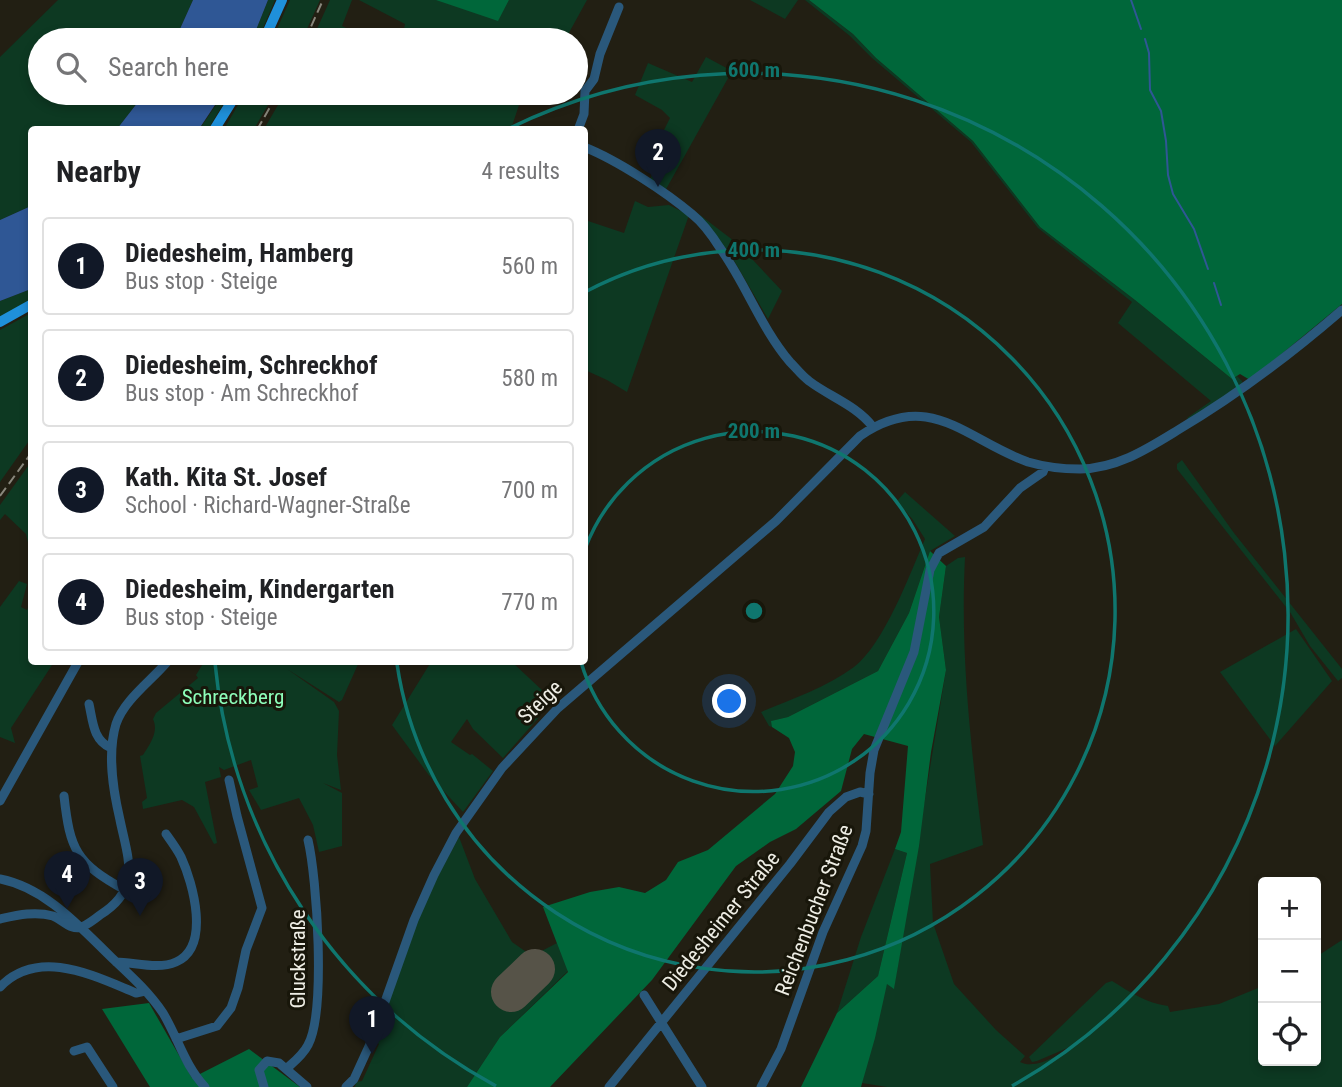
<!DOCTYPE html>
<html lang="en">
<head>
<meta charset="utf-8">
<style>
	body { margin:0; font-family:"Roboto Condensed",sans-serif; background:#f2f2f2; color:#202124 }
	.controls { position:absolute; right:21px; bottom:21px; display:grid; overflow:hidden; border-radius:7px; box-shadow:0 4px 10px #0003 }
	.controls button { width:63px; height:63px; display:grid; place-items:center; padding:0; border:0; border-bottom:2px solid #e0e0e0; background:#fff; color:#202124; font:35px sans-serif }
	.you { position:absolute; left:730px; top:702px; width:24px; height:24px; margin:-18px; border:5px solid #fff; border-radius:50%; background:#1a73e8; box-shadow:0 0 0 10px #1a73e833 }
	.badge { display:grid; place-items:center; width:46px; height:46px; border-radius:50%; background:#111827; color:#fff; font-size:23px; font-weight:700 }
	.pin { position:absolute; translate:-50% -58px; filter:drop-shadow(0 2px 4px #0008) }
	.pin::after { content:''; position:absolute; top:37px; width:24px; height:21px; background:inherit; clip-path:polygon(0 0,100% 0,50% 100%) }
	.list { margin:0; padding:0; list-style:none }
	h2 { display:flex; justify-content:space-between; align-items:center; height:91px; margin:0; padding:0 28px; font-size:30px }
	h2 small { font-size:23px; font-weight:400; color:#757577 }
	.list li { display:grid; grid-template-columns:46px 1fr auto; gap:21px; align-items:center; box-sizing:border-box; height:98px; margin:0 14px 14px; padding:0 14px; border:2px solid #e0e0e0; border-radius:7px }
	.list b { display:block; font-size:26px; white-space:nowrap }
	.list p { margin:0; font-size:23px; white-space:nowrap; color:#757577 }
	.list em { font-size:23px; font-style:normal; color:#757577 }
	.icon { flex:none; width:38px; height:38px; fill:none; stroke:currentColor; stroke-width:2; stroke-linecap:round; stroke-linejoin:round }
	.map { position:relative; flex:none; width:1342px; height:1087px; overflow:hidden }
	.search { position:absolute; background:#fff; box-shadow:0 4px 10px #0003; left:28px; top:28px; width:560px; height:77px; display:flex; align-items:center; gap:18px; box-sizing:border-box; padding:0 24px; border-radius:38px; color:#757577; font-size:26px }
	.panel { position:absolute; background:#fff; box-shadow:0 4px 10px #0003; left:28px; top:126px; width:560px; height:539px; border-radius:7px }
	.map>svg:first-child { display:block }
	.green { fill:#0d3922 }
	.forest { fill:#00673a }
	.water { fill:#2f5795 }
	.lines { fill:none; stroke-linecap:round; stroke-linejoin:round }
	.stream { stroke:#2f5795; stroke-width:2 }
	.runway { stroke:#565348; stroke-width:40 }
	.minor { stroke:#2a587b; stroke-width:9 }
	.major { stroke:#1f90da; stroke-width:10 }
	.rail { stroke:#89877c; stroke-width:2; stroke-dasharray:10 5; stroke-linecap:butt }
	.ring { fill:none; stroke:#0f766e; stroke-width:3.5 }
	.labels { text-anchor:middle; stroke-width:6; stroke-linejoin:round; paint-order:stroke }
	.park-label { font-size:21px; fill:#8dfeba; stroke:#18160a }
	.street-label { font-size:21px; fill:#eeede4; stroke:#18160a }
	.centre { fill:#0f766e; stroke:#18160a; stroke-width:3.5 }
	.ring-label { font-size:21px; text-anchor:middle; font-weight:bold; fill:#0f766e; stroke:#18160a; stroke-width:6; stroke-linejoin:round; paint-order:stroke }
</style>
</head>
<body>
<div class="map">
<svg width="1342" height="1087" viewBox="0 0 1342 1087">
	<rect width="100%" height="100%" fill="#221f13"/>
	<path class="green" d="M58 0H193L175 40H40V93H145L117 129 32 130 31 206 0 220V57Z
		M268 0H275L258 40H252Z
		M290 0H320L302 40H272Z
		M330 0H352L342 26 371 40H312Z
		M359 0H497L498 20 509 0H587L565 40H402L405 24Z
		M750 0H798L785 19Z
		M805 0H809L853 34 876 58 973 141 1040 227 1135 300 1232 379 1237 376 1242 381 1243 386 1189 420 1187 418 1211 401 1118 323 1132 302 1038 228 971 142 872 58 850 36Z
		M706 57 732 71 665 191 650 179 657 165 661 167 666 158 655 148 670 118 662 110 635 95 648 63 692 82Z
		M224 93H230L208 129 199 130Z
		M245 93H275L254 129H224Z
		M285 93H523L511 129H264Z
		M635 201 648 207 669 205 689 215 627 392 607 380 585 370V220L624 233Z
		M696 212 738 244 782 291 768 319 732 257Z
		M31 289V299L0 318V301Z
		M31 313V438L0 482V330Z
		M1182 460 1234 533 1342 669V678L1338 681 1310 646 1290 612 1177 469V464Z
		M31 462V556L26 534 5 514 0 520V505Z
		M905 492 955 536 930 551 909 613 878 671 788 717 772 721V727L769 726 761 712C792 699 827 687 854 667 884 644 910 574 925 539L913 520 897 501Z
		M965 557C960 657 971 745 983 845L930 864 933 923 954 984 996 1030 1025 1056 1020 1062C1037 1071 1064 1051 1079 1043L1037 1061 1032 1062 1029 1057 1106 983 1112 981C1130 992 1146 1003 1168 1006L1170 1012 1219 1004 1263 986V1061H1316V957L1342 940V1087H887L862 1083 887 983 894 988 946 670 939 617 946 566 958 558Z
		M19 581 27 584 21 607 27 610 31 601 32 662H54L11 728 15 743 0 737V607Z
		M1296 629 1332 681 1275 746 1220 672Z
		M204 662H359L342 700 339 702 287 669 334 702 339 711 337 755 341 790 323 783 342 793V846L319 852 313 825 299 798 261 810 249 790 258 787 251 760 224 770 219 767 221 777 205 782 217 843 214 844 194 807 182 800 143 809 142 802 147 798 140 756 143 755C150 744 159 732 153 719L156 713 198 678 196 675Z
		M431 662H512L544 692 531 707 540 716 503 758 473 729 467 719 451 742 470 755 472 754 493 771 463 812 428 774 392 725Z
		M459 837 475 879 512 942 532 956 557 943 568 971 500 1037 467 1087H355L356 1082 362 1081 379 1044 376 1042 378 1031 414 920Z
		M895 849 907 853 878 976 837 1013 861 937Z"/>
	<path class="forest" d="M436 0H509L498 21Z
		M809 0H1342V304L1250 380 1240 374 1232 379 1135 300 1040 227 973 141 876 58 853 34Z
		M930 551 946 566 939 617 946 670 931 752 919 846 894 989 887 984 875 1038 861 1087H801L837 1013 878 976 907 853 895 849 901 832 908 746 864 734 852 749 841 791 796 829 770 842 736 866 652 980 550 1087H467L500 1037 568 972 543 907 590 892 619 887 645 893 666 880 678 862 708 850 775 794 793 766 795 752 789 738 772 727 771 721 788 717 878 671 909 613Z
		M149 1003 192 1078 249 1049 300 1087H150L102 1009Z"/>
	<path class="water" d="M193 0H268L252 40H175Z
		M145 93H223L199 129H117Z
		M31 206V289L0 301V220Z"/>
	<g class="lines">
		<path class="stream" d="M1131 0 1141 29
			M1145 39 1149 53 1150 90 1161 111 1166 141 1168 175 1173 194 1194 229 1208 269
			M1214 283 1221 305"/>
		<path class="runway" d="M511 992 535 969"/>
		<path class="minor" d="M578 130 584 114 585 91 594 79 600 54 619 7
			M584 147C617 160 666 192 693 215 703 223 713 237 720 248 746 284 761 328 790 362 796 368 802 376 809 381 830 397 856 405 873 427
			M89 704C93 722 93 740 111 748
			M64 796C70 850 76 863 125 890
			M0 801 78 662
			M0 879C46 888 80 927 112 958 130 975 149 992 163 1013 178 1038 185 1066 205 1087
			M0 919C18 915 35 911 53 916 63 920 71 931 82 927 88 924 95 919 100 915 142 889 128 859 120 820 113 790 107 754 116 724 124 700 151 681 167 662
			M116 962C134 962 158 970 176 962 211 947 193 883 181 857 177 849 171 841 166 834
			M0 987C39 947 94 976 136 993L145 991
			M644 995 702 1087
			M176 1039 217 1026 231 1008 238 988 246 950 262 908 237 816 229 780
			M74 1051 87 1047 113 1087
			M286 1069C294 1062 303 1055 308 1045 326 1012 317 878 308 840
			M264 1087 259 1070 267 1061 279 1063 307 1087
			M346 1087 354 1079 370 1044 414 920 434 875 456 833 502 768 558 708 776 521 860 436C930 388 966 440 1028 462 1045 467 1062 469 1080 469 1118 468 1147 449 1178 430 1237 395 1290 355 1342 310
			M609 1087 790 864 829 812 846 797 860 792 869 794
			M761 1087 781 1049 823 932 862 846 866 831 870 773 874 750 914 652 930 570 939 553 984 527 1020 488 1043 472 1045 467"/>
		<path class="major" d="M264 40 282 0
			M214 130 237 93
			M0 322 32 304"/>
		<path class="rail" d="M305 40 323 0
			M257 130 278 93
			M0 496 32 452"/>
	</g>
	<g class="ring">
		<path d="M585 549A180 180 0 1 1 581 662"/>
		<path d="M585 292A361 361 0 1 1 397 664"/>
		<path d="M496 1086A541 541 0 0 1 215 663M508 129A541 541 0 0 1 1012 1086"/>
	</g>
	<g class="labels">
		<g class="park-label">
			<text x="233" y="704">Schreckberg</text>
		</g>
		<g class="street-label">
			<text transform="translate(540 702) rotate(-44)" y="7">Steige</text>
			<text transform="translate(814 910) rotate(-69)" y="7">Reichenbucher Straße</text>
			<text transform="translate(721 921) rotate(-51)" y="7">Diedesheimer Straße</text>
			<text transform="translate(298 959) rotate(-90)" y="7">Gluckstraße</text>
		</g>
	</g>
	<circle cx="754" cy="611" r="10" class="centre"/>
	<g class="ring-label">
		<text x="754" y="77">600 m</text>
		<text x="754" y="257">400 m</text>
		<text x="754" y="438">200 m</text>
	</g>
</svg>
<div class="controls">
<button>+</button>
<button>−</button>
<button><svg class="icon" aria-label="locate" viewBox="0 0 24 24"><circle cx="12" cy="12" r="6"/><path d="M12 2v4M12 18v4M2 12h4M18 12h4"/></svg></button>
</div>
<div class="you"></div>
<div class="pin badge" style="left:372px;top:1054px">1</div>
<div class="pin badge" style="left:658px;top:187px">2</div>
<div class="pin badge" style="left:140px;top:916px">3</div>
<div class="pin badge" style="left:67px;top:909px">4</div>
<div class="search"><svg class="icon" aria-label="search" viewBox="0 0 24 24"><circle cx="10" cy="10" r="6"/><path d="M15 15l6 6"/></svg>Search here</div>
<section class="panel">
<h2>Nearby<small>4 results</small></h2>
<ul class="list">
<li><span class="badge">1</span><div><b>Diedesheim, Hamberg</b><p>Bus stop · Steige</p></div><em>560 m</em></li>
<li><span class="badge">2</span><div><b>Diedesheim, Schreckhof</b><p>Bus stop · Am Schreckhof</p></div><em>580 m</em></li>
<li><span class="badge">3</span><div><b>Kath. Kita St. Josef</b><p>School · Richard-Wagner-Straße</p></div><em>700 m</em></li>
<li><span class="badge">4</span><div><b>Diedesheim, Kindergarten</b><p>Bus stop · Steige</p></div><em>770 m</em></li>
</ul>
</section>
</div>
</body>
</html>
